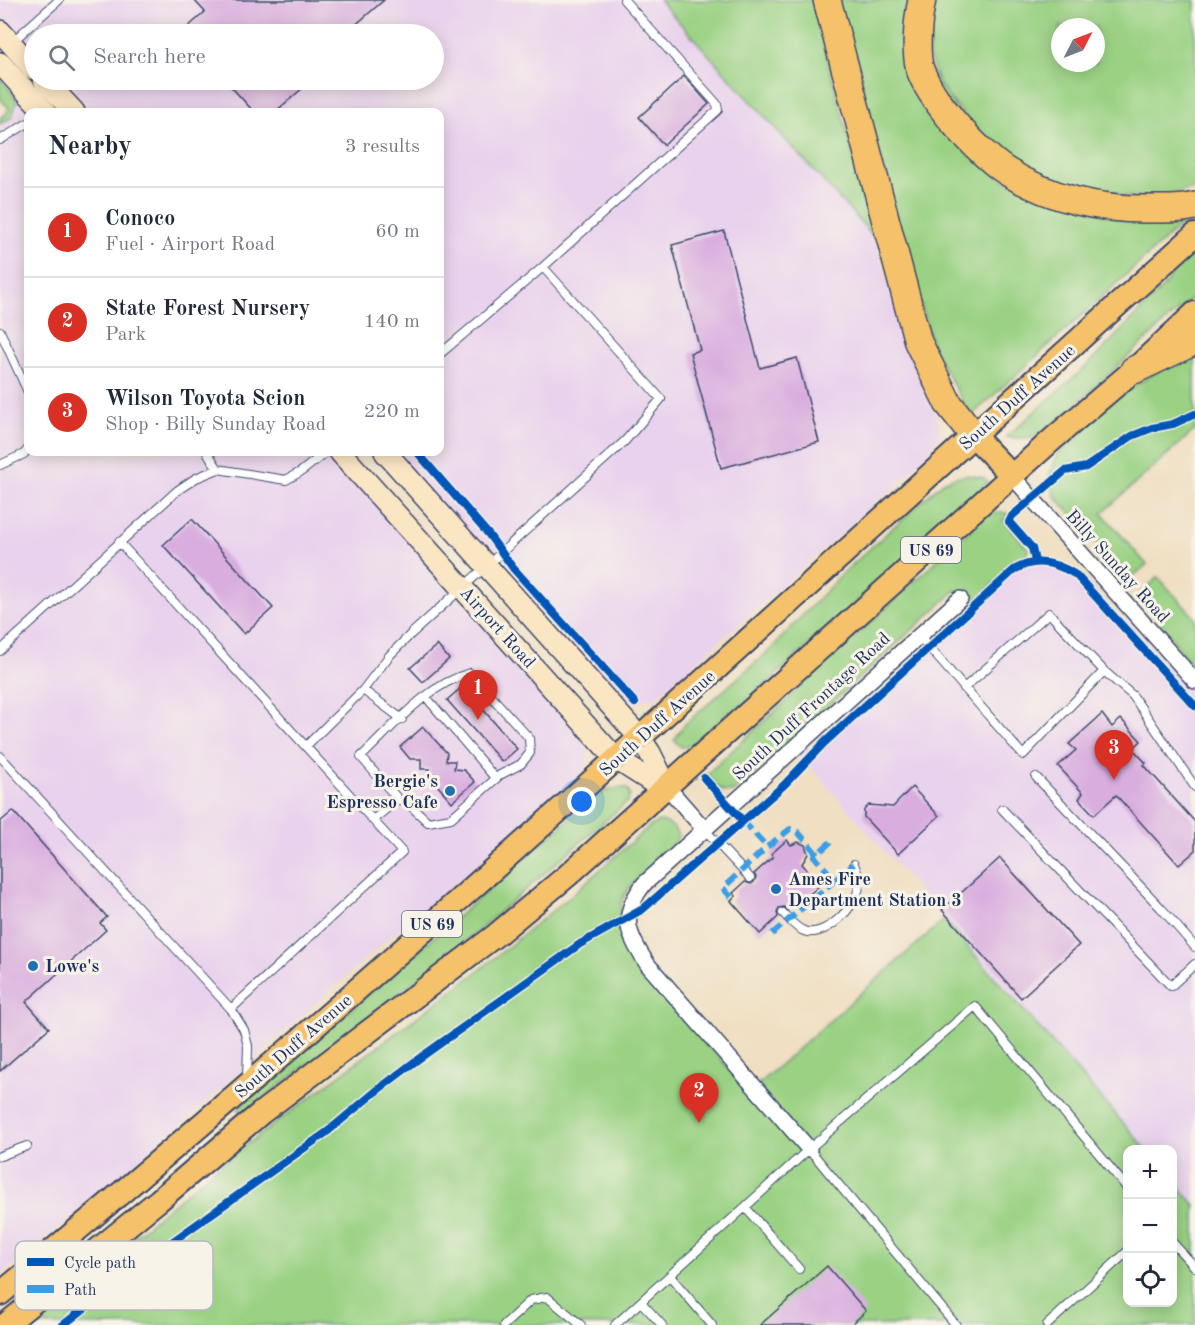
<!DOCTYPE html>
<html lang="en">
<head>
<meta charset="utf-8">
<style>
	body { margin:0; font-family:"Old Standard TT",serif; background:#f2f2f3; color:#1f2937 }
	.controls { position:absolute; right:18px; bottom:18px; display:grid; overflow:hidden; border-radius:12px; box-shadow:0 3px 15px #0003 }
	.controls button { width:54px; height:54px; display:grid; place-items:center; padding:0; border:0; border-bottom:2px solid #e0e1e3; background:#fff; color:#1f2937; font:30px sans-serif }
	.compass { position:absolute; left:1051px; top:18px; width:54px; height:54px; border-radius:50%; background:#fff; box-shadow:0 3px 15px #0003; rotate:48deg }
	.you { position:absolute; left:582px; top:802px; width:21px; height:21px; margin:-15px; border:4px solid #fff; border-radius:50%; background:#1a73e8; box-shadow:0 0 0 9px #1a73e833 }
	.badge { display:grid; place-items:center; width:39px; height:39px; border-radius:50%; background:#d93025; color:#fff; font-size:20px; font-weight:700 }
	.pin { position:absolute; translate:-50% -50px; filter:drop-shadow(0 2px 3px #0008) }
	.pin::after { content:''; position:absolute; top:32px; width:21px; height:18px; background:inherit; clip-path:polygon(0 0,100% 0,50% 100%) }
	.list { margin:0; padding:0; list-style:none }
	h2 { display:flex; justify-content:space-between; align-items:center; height:78px; margin:0; padding:0 24px; font-size:26px }
	h2 small { font-size:20px; font-weight:400; color:#747a83 }
	.list li { display:grid; grid-template-columns:39px 1fr auto; gap:18px; align-items:center; box-sizing:border-box; height:90px; padding:0 24px; border-top:2px solid #e0e1e3 }
	.list b { display:block; font-size:22px; white-space:nowrap }
	.list p { margin:0; font-size:20px; white-space:nowrap; color:#747a83 }
	.list em { font-size:20px; font-style:normal; color:#747a83 }
	.icon { flex:none; width:33px; height:33px; fill:none; stroke:currentColor; stroke-width:2; stroke-linecap:round; stroke-linejoin:round }
	.map { position:relative; flex:none; width:1195px; height:1325px; overflow:hidden }
	.search { position:absolute; background:#fff; box-shadow:0 3px 15px #0003; left:24px; top:24px; width:420px; height:66px; display:flex; align-items:center; gap:15px; box-sizing:border-box; padding:0 21px; border-radius:33px; color:#747a83; font-size:22px }
	.panel { position:absolute; background:#fff; box-shadow:0 3px 15px #0003; left:24px; top:108px; width:420px; height:348px; border-radius:12px }
	.map>svg:first-child { display:block }
	.built { fill:#e9d2ed }
	.green { fill:#9ad183; stroke:#5a8070; stroke-width:1.5; fill-rule:evenodd }
	.building { fill:#d9aedf }
	.lines { fill:none; stroke-linecap:round; stroke-linejoin:round }
	.lane-casing { stroke:#3b496d; stroke-width:10 }
	.street-casing { stroke:#3b496d; stroke-width:18 }
	.secondary-casing { stroke:#3b496d; stroke-width:24 }
	.primary-casing { stroke:#3b496d; stroke-width:26 }
	.highway-casing { stroke:#3b496d; stroke-width:30 }
	.lane { stroke:#fff; stroke-width:8 }
	.street { stroke:#fff; stroke-width:15 }
	.secondary { stroke:#fbe6c4; stroke-width:21 }
	.primary { stroke:#f5c16b; stroke-width:22 }
	.highway { stroke:#f5c16b; stroke-width:27 }
	.quiet { stroke:#3b9de6; stroke-width:6; stroke-dasharray:12 6; stroke-linecap:butt }
	.cycleway-casing { stroke:#f7f3e8; stroke-width:11 }
	.cycleway { stroke:#0057b8; stroke-width:8 }
	.poi-dot { fill:#1f6fb2; stroke:#f7f3e8; stroke-width:2 }
	.labels { text-anchor:middle; stroke-width:6; stroke-linejoin:round; paint-order:stroke }
	.shield { fill:#f7f3e8; stroke:#5d6a87; stroke-width:1.5 }
	.shield-label { font-size:16px; font-weight:bold; fill:#1b2f5e }
	.street-label { font-size:18px; fill:#1b2f5e; stroke:#f7f3e8 }
	.poi-label { font-size:18px; font-weight:bold; fill:#1b2f5e; stroke:#f7f3e8; text-anchor:start }
	.key { fill:#f7f3e8; stroke:#b5b8bf; stroke-width:1.5 }
	.key-label { font-size:16px; fill:#1b2f5e }
</style>
</head>
<body>
<div class="map">
<svg width="1195" height="1325" viewBox="0 0 1195 1325">
	<rect width="100%" height="100%" fill="#f7f3e8"/>
	<filter id="ink" filterUnits="userSpaceOnUse"><feTurbulence type="fractalNoise" baseFrequency=".0167" numOctaves="2"/><feDisplacementMap in="SourceGraphic" scale="12" xChannelSelector="R" yChannelSelector="G"/><feConvolveMatrix kernelMatrix="1 2 1 2 8 2 1 2 1" color-interpolation-filters="sRGB"/></filter>
	<filter id="wash" filterUnits="userSpaceOnUse"><feTurbulence type="fractalNoise" baseFrequency=".008" numOctaves="4" result="noise"/><feDisplacementMap in="SourceGraphic" scale="24" xChannelSelector="R" yChannelSelector="G"/><feGaussianBlur stdDeviation="1.35" result="paint"/><feColorMatrix in="noise" values="0 0 0 0 0 0 0 0 0 0 0 0 0 0 0 0 0 1.4 0 .05"/><feComposite in="paint" operator="in"/></filter>
	<g filter="url(#wash)">
		<rect width="100%" height="100%" fill="#f0dfc2"/>
		<path class="built" d="M0 0H659L875 238 903 334 920 379 934 406 939 423 940 435 929 453 887 493 656 697 635 703 625 702 612 694 393 452H440V112H88L58 80H434V34H34V53L0 15Z
			M9 87 32 112H28V452H332L580 731 589 750 587 765 574 782 443 894 395 932 175 1130 0 1276V124L12 117Z
			M1036 556 1064 564 1084 578 1125 623 1127 619 1195 695V1205L1173 1180 1172 1150 1146 1149 800 755 933 634 936 637 1015 565 1024 559Z"/>
		<path class="green" d="M659 0H812L875 238Z
			M837 0H909L906 32 1001 179 1186 218 1182 224 972 415 964 404 933 348Z
			M932 0H1195V189L1150 198 1087 193 1029 171 982 136 941 88 929 56ZM1060 27H1096V63H1060Z
			M0 77 17 100 12 117 0 124V118L6 114 9 108 0 99Z
			M1195 250V295L1048 430C1033 438 1023 440 1006 437L1088 365 1165 285 1177 266Z
			M1195 352V430L1102 513 1147 565 1129 579 1054 495 1049 474 1058 455 1077 433 1117 397 1161 369Z
			M967 475 984 478 988 482 742 706C728 718 700 749 681 747L674 740 684 725 770 650 840 576 943 482 955 477Z
			M992 512H1001L1009 514 1003 520 1029 550 1024 559 1015 565 936 637 933 634 967 603 956 590 735 791C721 796 715 784 707 774L986 515Z
			M1158 577 1195 618V667L1183 654 1140 594Z
			M624 788 628 790 630 795 628 801 479 930 362 1024 243 1113 238 1108 596 796 611 789Z
			M661 821C670 823 674 827 678 835L676 841 671 849 629 888 621 902 620 920 621 932 628 947 644 970 749 1092 944 920 1146 1149 1128 1150V1302H1172L1173 1180 1195 1205V1325H29L212 1171 481 969 567 899 650 826Z"/>
		<g id="blocks">
			<path class="building" d="M194 0H384L345 34H180L205 12Z
				M684 76 709 104 664 145 639 117Z
				M225 80H312L275 112H254Z
				M724 231 760 368 797 358 819 442 721 468 690 353 700 350 672 245Z
				M192 519 273 608 244 634 163 545Z
				M437 645 449 659 423 682 410 668Z
				M463 686 517 749 502 762 447 700Z
				M1102 714 1112 727 1121 719 1141 741 1133 749 1146 763 1144 765 1195 822V851L1179 865 1116 795 1094 815 1079 799 1083 793 1058 766 1076 750 1069 744Z
				M423 727 447 753 446 761H455L454 769 464 770 475 782 452 802 430 777V769H421V759H410L400 747Z
				M912 787 939 816 898 854 864 817V810L869 805 893 807Z
				M13 811 107 917 100 923 106 930 26 1002 49 1028 0 1071V822Z
				M787 840 791 845 798 842 805 845 808 854 802 864 820 885 796 906 793 904 787 909 784 907 779 908 777 912 778 917 760 934 731 901 736 896 733 893 745 882 751 884 754 882 756 877 754 874 773 857 771 854Z
				M1000 858 1079 945 1021 998 942 910Z
				M827 1266 866 1311 851 1325H760Z"/>
		</g>
	</g>
	<g filter="url(#ink)">
		<use href="#blocks" fill-opacity="0" stroke="#3b496d" stroke-width="1.5"/>
		<g class="lines">
			<defs>
				<path id="lane" d="M12 42 59 0
					M0 140 28 123
					M0 331 28 392
					M440 354 543 267 718 110 717 104 624 0
					M207 452 218 469
					M0 465 24 454 28 449
					M119 542 402 852 231 1009
					M919 636 1023 755 1104 671 1049 613 964 688
					M0 651 178 490 196 478 218 469 286 480 302 471 326 452
					M1104 671 1133 696 1195 787
					M363 690 402 719
					M426 697 496 779
					M306 746 363 690 389 656 411 634 625 441 661 399 543 267
					M0 756 231 1009 244 1030 248 1046 247 1077
					M1036 777 1161 908 1195 947
					M1002 809 1171 986 1195 964
					M373 820 398 799 410 805 428 822 451 818 500 775 521 764 530 753 529 738 470 673C426 685 393 727 361 757L398 799
					M705 830 750 878
					M783 913C789 919 795 928 804 931 824 939 857 907 859 886 860 878 857 872 854 864
					M809 1149 956 1325
					M0 1156 27 1146
					M745 1207 799 1269
					M1172 1242 1195 1267
					M670 1276 712 1325
					M641 1302 662 1325
					M504 1325 531 1300 547 1297 581 1325
					M615 1325 809 1149 975 1006 1128 1189
					M1047 1325 1128 1251"/>
				<path id="street" d="M1012 476 1195 681
					M667 787 705 830
					M809 1149 648 965C627 934 619 916 644 884L960 599"/>
				<path id="secondary" d="M0 31 34 69
					M0 63 45 112
					M44 80 74 112
					M340 452 616 759 652 782 667 787
					M385 452 640 738 650 753 667 787"/>
				<path id="primary" d="M974 436 1012 476
					M0 1294C411 955 799 591 1195 235
					M5 1325 159 1200 261 1113 496 935 568 875 1054 438 1134 370 1195 313"/>
				<path id="highway" d="M827 0 918 342 948 403 974 436
					M922 0C918 18 914 55 921 72 929 92 943 109 956 125 969 139 990 161 1006 171 1048 198 1100 210 1150 209 1165 209 1180 210 1195 206
					M1134 370 1195 341"/>
			</defs>
			<use href="#lane" class="lane-casing"/>
			<use href="#street" class="street-casing"/>
			<use href="#secondary" class="secondary-casing"/>
			<use href="#primary" class="primary-casing"/>
			<use href="#highway" class="highway-casing"/>
			<use href="#lane" class="lane"/>
			<use href="#street" class="street"/>
			<use href="#secondary" class="secondary"/>
			<use href="#primary" class="primary"/>
			<use href="#highway" class="highway"/>
			<path class="quiet" d="M743 821 767 847 790 829 798 832 817 854 833 840
				M817 854 814 856 835 880 854 864
				M731 897 723 888 767 847
				M772 934 835 880"/>
			<defs>
				<path id="cycleway" d="M417 452 489 535 513 568 635 703
					M1035 561 1032 548 1009 522 1012 516 1065 471 1086 467 1132 436 1152 428 1173 424 1195 414
					M743 821 784 785 824 743 1014 570C1035 557 1056 562 1076 575L1195 706
					M63 1325 159 1251 327 1132 375 1092 417 1060 580 944 643 909 743 821 704 778"/>
			</defs>
			<use href="#cycleway" class="cycleway-casing"/>
			<use href="#cycleway" class="cycleway"/>
		</g>
	</g>
	<g class="poi-dot">
		<circle cx="450" cy="791" r="6"/>
		<circle cx="776" cy="889" r="6"/>
		<circle cx="33" cy="966" r="6"/>
	</g>
	<g class="labels">
		<g class="shield">
			<rect x="901" y="537" width="60" height="26" rx="4.5"/>
			<rect x="402" y="911" width="60" height="26" rx="4.5"/>
		</g>
		<g class="shield-label">
			<text x="931" y="556">US 69</text>
			<text x="432" y="930">US 69</text>
		</g>
		<g class="street-label">
			<text transform="translate(1017 397) rotate(-42)" y="6">South Duff Avenue</text>
			<text transform="translate(1118 566) rotate(48)" y="6">Billy Sunday Road</text>
			<text transform="translate(498 627) rotate(48)" y="6">Airport Road</text>
			<text transform="translate(811 706) rotate(-43)" y="6">South Duff Frontage Road</text>
			<text transform="translate(657 723) rotate(-42)" y="6">South Duff Avenue</text>
			<text transform="translate(293 1046) rotate(-41)" y="6">South Duff Avenue</text>
		</g>
		<g class="poi-label">
			<text x="438" y="787" text-anchor="end">Bergie's<tspan x="438" dy="21">Espresso Cafe</tspan></text>
			<text x="788" y="885">Ames Fire<tspan x="788" dy="21">Department Station 3</tspan></text>
			<text x="45" y="972">Lowe's</text>
		</g>
	</g>
	<rect x="15" y="1241" width="198" height="69" rx="9" class="key"/>
	<rect x="27" y="1258" width="27" height="8" fill="#0057b8"/>
	<rect x="27" y="1285" width="27" height="8" fill="#3b9de6"/>
	<g class="key-label">
		<text x="64" y="1268">Cycle path</text>
		<text x="64" y="1295">Path</text>
	</g>
</svg>
<div class="controls">
<button>+</button>
<button>−</button>
<button><svg class="icon" aria-label="locate" viewBox="0 0 24 24"><circle cx="12" cy="12" r="6"/><path d="M12 2v4M12 18v4M2 12h4M18 12h4"/></svg></button>
</div>
<svg class="compass" viewBox="-18 -18 36 36"><path d="M0-13l5 13h-10z" fill="#e53935"/><path d="M0 13l5-13h-10z" fill="#747a83"/></svg>
<div class="you"></div>
<div class="pin badge" style="left:478px;top:720px">1</div>
<div class="pin badge" style="left:699px;top:1123px">2</div>
<div class="pin badge" style="left:1114px;top:780px">3</div>
<div class="search"><svg class="icon" aria-label="search" viewBox="0 0 24 24"><circle cx="10" cy="10" r="6"/><path d="M15 15l6 6"/></svg>Search here</div>
<section class="panel">
<h2>Nearby<small>3 results</small></h2>
<ul class="list">
<li><span class="badge">1</span><div><b>Conoco</b><p>Fuel · Airport Road</p></div><em>60 m</em></li>
<li><span class="badge">2</span><div><b>State Forest Nursery</b><p>Park</p></div><em>140 m</em></li>
<li><span class="badge">3</span><div><b>Wilson Toyota Scion</b><p>Shop · Billy Sunday Road</p></div><em>220 m</em></li>
</ul>
</section>
</div>
</body>
</html>
